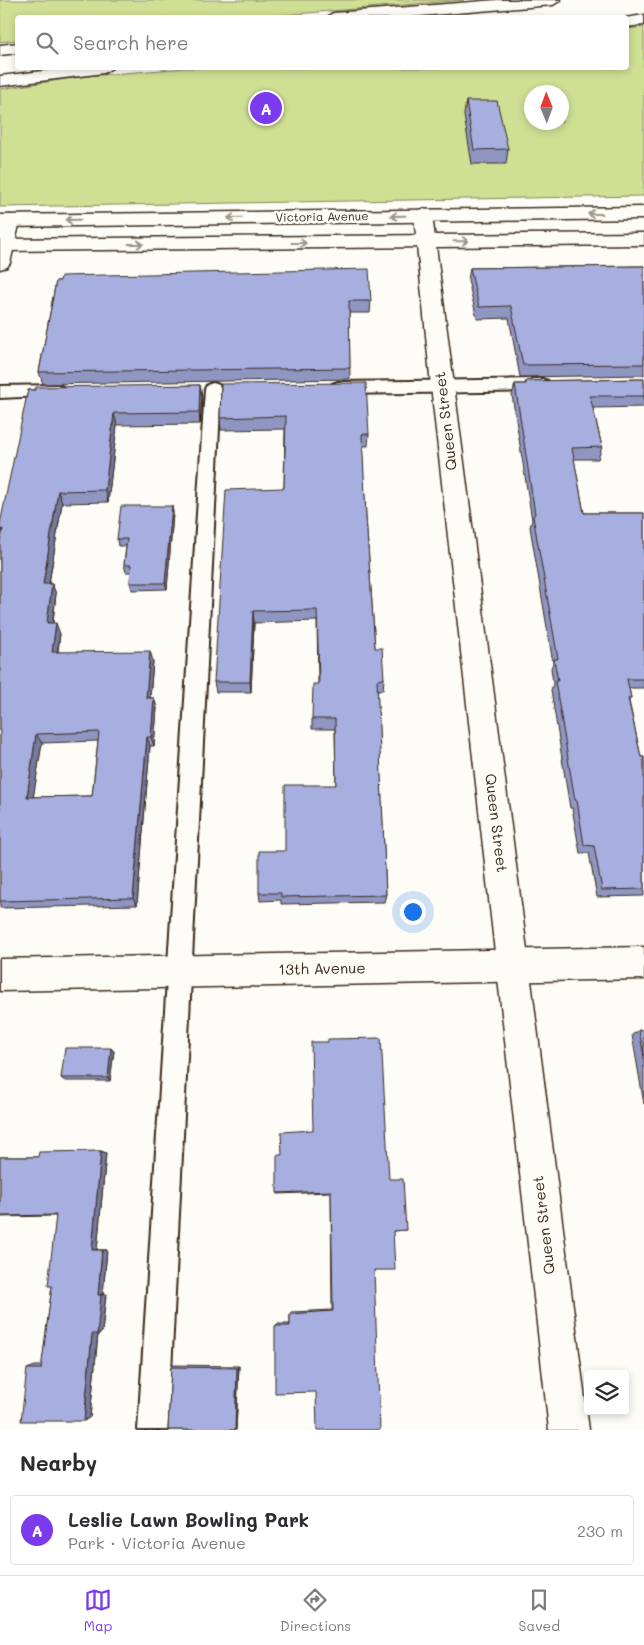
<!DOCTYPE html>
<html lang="en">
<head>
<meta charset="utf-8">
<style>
	body { margin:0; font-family:Mali,sans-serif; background:#f7f7f7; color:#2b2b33 }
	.controls { position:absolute; right:15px; bottom:15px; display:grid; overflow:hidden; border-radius:5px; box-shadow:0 2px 8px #0003 }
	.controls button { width:45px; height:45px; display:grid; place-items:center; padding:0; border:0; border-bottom:1px solid #e1e1e2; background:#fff; color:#2b2b33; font:25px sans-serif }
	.compass { position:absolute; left:524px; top:85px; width:45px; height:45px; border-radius:50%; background:#fff; box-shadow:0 2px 8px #0003; rotate:359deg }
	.you { position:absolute; left:412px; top:911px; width:18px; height:18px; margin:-12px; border:4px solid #fff; border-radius:50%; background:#1a73e8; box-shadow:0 0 0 8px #1a73e833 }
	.badge { display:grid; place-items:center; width:32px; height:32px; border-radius:50%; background:#7c3aed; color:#fff; font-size:16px; font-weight:700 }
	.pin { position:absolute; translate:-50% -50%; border:2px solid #fff; box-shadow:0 1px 5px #0006 }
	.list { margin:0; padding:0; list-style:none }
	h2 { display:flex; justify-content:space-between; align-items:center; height:65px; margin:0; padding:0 20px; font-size:21px }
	h2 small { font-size:16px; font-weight:400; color:#7c7c81 }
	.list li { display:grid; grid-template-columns:32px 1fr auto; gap:15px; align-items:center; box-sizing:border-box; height:70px; margin:0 10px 10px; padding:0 10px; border:1px solid #e1e1e2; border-radius:5px }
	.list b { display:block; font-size:19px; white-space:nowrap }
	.list p { margin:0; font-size:16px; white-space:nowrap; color:#7c7c81 }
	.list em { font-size:16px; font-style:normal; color:#7c7c81 }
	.icon { flex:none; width:28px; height:28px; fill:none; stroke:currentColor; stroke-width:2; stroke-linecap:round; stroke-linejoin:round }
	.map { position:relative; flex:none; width:644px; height:1430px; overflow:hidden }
	.search { position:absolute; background:#fff; box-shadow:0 2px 8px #0003; left:15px; right:15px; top:15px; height:55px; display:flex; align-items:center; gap:12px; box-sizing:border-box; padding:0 18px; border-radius:5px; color:#7c7c81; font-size:19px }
	.sheet { height:145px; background:#fff }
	nav { display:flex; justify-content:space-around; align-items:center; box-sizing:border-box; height:70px; border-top:1px solid #e1e1e2; background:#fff; font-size:14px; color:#7c7c81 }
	nav a { display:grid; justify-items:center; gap:2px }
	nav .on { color:#7c3aed }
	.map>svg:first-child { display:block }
	.green { fill:#cfdf93; stroke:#858458; fill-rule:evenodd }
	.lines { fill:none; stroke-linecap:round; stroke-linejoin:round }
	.service-casing { stroke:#3b2a1e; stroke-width:4 }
	.minor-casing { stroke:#3b2a1e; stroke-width:3 }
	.tertiary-casing { stroke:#3b2a1e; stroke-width:3 }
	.secondary-casing { stroke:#3b2a1e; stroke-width:3 }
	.service { fill:#fdfcf7; fill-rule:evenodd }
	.minor { fill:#fdfcf7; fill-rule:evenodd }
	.tertiary { fill:#fdfcf7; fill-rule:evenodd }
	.secondary { fill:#fdfcf7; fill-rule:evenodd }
	.wall { fill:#8f96c1; stroke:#3b2a1e; fill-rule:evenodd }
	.shaded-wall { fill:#747a9d; stroke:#3b2a1e }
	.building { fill:#a6afe0; stroke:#3b2a1e; fill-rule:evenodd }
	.oneway { stroke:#9c938a }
	.labels { text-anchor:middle; stroke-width:5; stroke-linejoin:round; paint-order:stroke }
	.far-street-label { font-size:12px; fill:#3b2a1e; stroke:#fdfcf7 }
	.street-label { font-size:15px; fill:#3b2a1e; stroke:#fdfcf7 }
</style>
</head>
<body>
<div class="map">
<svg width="644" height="1430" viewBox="0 0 644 1430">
	<rect width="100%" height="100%" fill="#fdfcf7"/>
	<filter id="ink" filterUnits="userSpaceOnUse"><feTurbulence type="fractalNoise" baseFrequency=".02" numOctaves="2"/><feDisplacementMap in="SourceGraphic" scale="10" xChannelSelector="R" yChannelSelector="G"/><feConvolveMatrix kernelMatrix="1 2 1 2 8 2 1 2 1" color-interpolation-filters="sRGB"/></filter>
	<g filter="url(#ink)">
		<path class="green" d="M0 0H464L246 18H18L17 40 0 42Z
			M644 27V196L0 207V89L86 76 186 68H626L627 29ZM532 92H562V122H532Z"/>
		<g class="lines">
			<defs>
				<path id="service" d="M542 379 548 381 550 385 548 389 542 391 338 394 332 392 330 388 332 384 338 382Z
					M213 383 219 385 221 389 168 1430H138L205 389 207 385Z
					M57 385 63 387 65 391 63 395 0 398V386Z"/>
				<path id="minor" d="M423 209 430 211 432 215 589 1430H549L431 386 414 215 416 211Z
					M10 215 17 217 20 221 10 263 7 267 0 269V223L3 217Z"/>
				<path id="tertiary" d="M644 207V219L0 227V215Z
					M644 233V245L0 251V239Z
					M644 947V979L0 991V959Z"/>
				<path id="secondary" d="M497 0H561L553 5 396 18H326L333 13Z
					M644 15V25L626 27 625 18Z
					M18 43V53L0 55V45Z
					M68 68H112L104 73 0 86V76Z"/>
			</defs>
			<use href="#service" class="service-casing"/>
			<use href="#minor" class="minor-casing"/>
			<use href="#tertiary" class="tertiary-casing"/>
			<use href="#secondary" class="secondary-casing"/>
			<use href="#service" class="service"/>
			<use href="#minor" class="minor"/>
			<use href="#tertiary" class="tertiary"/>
			<use href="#secondary" class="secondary"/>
		</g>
		<path class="wall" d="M466 101 508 149 506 164H472L464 115Z
			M644 266V375L520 377 509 318 477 319 468 280 470 268Z
			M56 281 371 301 370 313H349L350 379 43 384 39 372Z
			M644 379V407L593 408 602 447 598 459H574L584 513H644V688H629L631 698 629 701 641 757H644V896L597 897 589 853H580L572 808H570L551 690 553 684 551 668 553 663 530 527 532 520 512 395 515 384H525L526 381Z
			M221 384 369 434 368 446H362L366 517 375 648 384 679 383 690H377L386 895 384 902 281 904V900L260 901 259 893 285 851 336 785 335 729H312V719L318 684 317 621 254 623 251 692H216L214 682 284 488 285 429 221 430 220 418Z
			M200 385 202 397 200 424 117 425 108 502 62 503 49 584H52L56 594 53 623 60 634 58 652 153 661 150 698H154L157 708 154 746H150L137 905 0 908V542L28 390ZM98 741 92 796 33 797 42 743Z
			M172 506 173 513 167 589 132 590 130 583 131 572H126L124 565 126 546H118L117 539Z
			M639 1030H644V1104L632 1035Z
			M114 1051 110 1081H65L61 1078Z
			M101 1151 106 1153 97 1250H107L103 1294H106L102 1332 98 1334 90 1417 84 1421 27 1369 35 1366H42L52 1286 56 1216 0 1217V1157H38Z
			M389 1179 406 1230 393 1231 316 1392 275 1326 277 1324H290V1314L291 1312 332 1310 331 1192 278 1194 277 1193Z
			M173 1365 239 1366 236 1430H168L171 1367Z"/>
		<path class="shaded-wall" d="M200 385 202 397 200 424 199 412Z
			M114 413 117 425 108 502 105 490Z
			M58 491 62 503 47 595 43 584Z
			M172 506 173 513 167 589 165 583Z
			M52 584 56 594 51 634 47 623Z
			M253 611 254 623 251 692 250 682Z
			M56 623 60 634 56 662 52 652Z
			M150 651 153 661 149 708 146 698Z
			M154 698 157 708 154 746 151 737Z
			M36 734 42 743 32 805 27 797Z
			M147 737 150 746 137 905 133 898Z
			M111 1048 114 1051 110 1081 108 1078Z
			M101 1151 106 1153 97 1250H92Z
			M102 1250H107L103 1294 98 1295Z
			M106 1294 102 1332 98 1334 90 1417 84 1421 92 1334 101 1295Z
			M239 1366 236 1430H235L237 1368Z"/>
		<path class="building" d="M466 101H497L508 149 474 150Z
			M644 266V364L523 365 511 306 479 307 470 268Z
			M369 269 371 301H349L350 368 39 372 56 281H60L61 276Z
			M644 379V396H590L602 447 572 448 584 513H644V679H627L631 698H628L641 757H644V889L602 890 594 846 584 845 577 800H575L555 681H558L554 659H558L533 516 535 514 515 384H526V381Z
			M366 383 369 434H362L366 517 375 648H382L384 679 377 680 386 895 281 897V893H259V851H285V785H336L335 719H312L313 684H319L317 610 253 611 250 682H214L226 490 284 488 286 416 220 418 221 384Z
			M200 385 199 412 114 413 105 490 58 491 43 584H52L47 623H56L52 652 150 651 146 698H154L151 737H147L133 898 0 901V542L3 529 0 530V524L28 390H35L36 387ZM99 732 92 796 27 797 36 734Z
			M121 506H172L165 583H130L131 565H124L127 539H117Z
			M639 1030H644V1056Z
			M381 1038 389 1179H403L406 1230 393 1231 395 1270H374L380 1430H317L316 1392 275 1393V1326H290V1314L333 1311 331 1191 277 1193V1155H282L281 1132 313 1130 311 1042H328V1039Z
			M65 1048H111L108 1078H61Z
			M101 1151 92 1250H102L98 1295H101L97 1334H92L84 1421H21L27 1369H41L52 1286H48L56 1215 0 1216V1157H38L39 1152Z
			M171 1367 237 1368 235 1430H168Z"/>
		<defs><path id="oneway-shaft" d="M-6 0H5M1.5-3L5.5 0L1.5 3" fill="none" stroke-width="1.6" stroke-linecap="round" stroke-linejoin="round" transform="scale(1.25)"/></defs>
		<g class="oneway">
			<use href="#oneway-shaft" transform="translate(595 214) rotate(180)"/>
			<use href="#oneway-shaft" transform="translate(398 216) rotate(179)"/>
			<use href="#oneway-shaft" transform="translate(235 218) rotate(179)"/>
			<use href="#oneway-shaft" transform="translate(73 220) rotate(179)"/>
			<use href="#oneway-shaft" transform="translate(461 241) rotate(-1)"/>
			<use href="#oneway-shaft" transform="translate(299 243)"/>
			<use href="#oneway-shaft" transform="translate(136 244)"/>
		</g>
	</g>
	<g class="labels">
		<g class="far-street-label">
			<text transform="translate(322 217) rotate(-1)" y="4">Victoria Avenue</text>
		</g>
		<g class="street-label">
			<text transform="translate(446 421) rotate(-97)" y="5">Queen Street</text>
			<text transform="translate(496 823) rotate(83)" y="5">Queen Street</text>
			<text transform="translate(322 969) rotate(-1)" y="5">13th Avenue</text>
			<text transform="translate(544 1225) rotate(-97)" y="5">Queen Street</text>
		</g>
	</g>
</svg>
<div class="controls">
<button><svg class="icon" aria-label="layers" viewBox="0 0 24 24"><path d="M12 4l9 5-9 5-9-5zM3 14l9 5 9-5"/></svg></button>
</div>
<svg class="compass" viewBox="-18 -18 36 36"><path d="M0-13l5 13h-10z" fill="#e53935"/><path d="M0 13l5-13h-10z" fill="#7c7c81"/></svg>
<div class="you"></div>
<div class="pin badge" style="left:266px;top:108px">A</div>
<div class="search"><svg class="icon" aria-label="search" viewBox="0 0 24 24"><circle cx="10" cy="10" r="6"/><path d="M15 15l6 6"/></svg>Search here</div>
</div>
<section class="sheet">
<h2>Nearby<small></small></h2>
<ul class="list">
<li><span class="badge">A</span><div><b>Leslie Lawn Bowling Park</b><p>Park · Victoria Avenue</p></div><em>230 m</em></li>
</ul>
</section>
<nav>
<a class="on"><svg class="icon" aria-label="map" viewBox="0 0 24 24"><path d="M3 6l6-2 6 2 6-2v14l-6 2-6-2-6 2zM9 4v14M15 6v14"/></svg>Map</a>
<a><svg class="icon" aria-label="directions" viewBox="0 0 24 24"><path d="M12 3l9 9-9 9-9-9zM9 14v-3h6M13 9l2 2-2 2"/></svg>Directions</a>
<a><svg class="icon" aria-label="saved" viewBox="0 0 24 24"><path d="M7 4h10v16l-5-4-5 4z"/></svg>Saved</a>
</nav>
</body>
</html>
